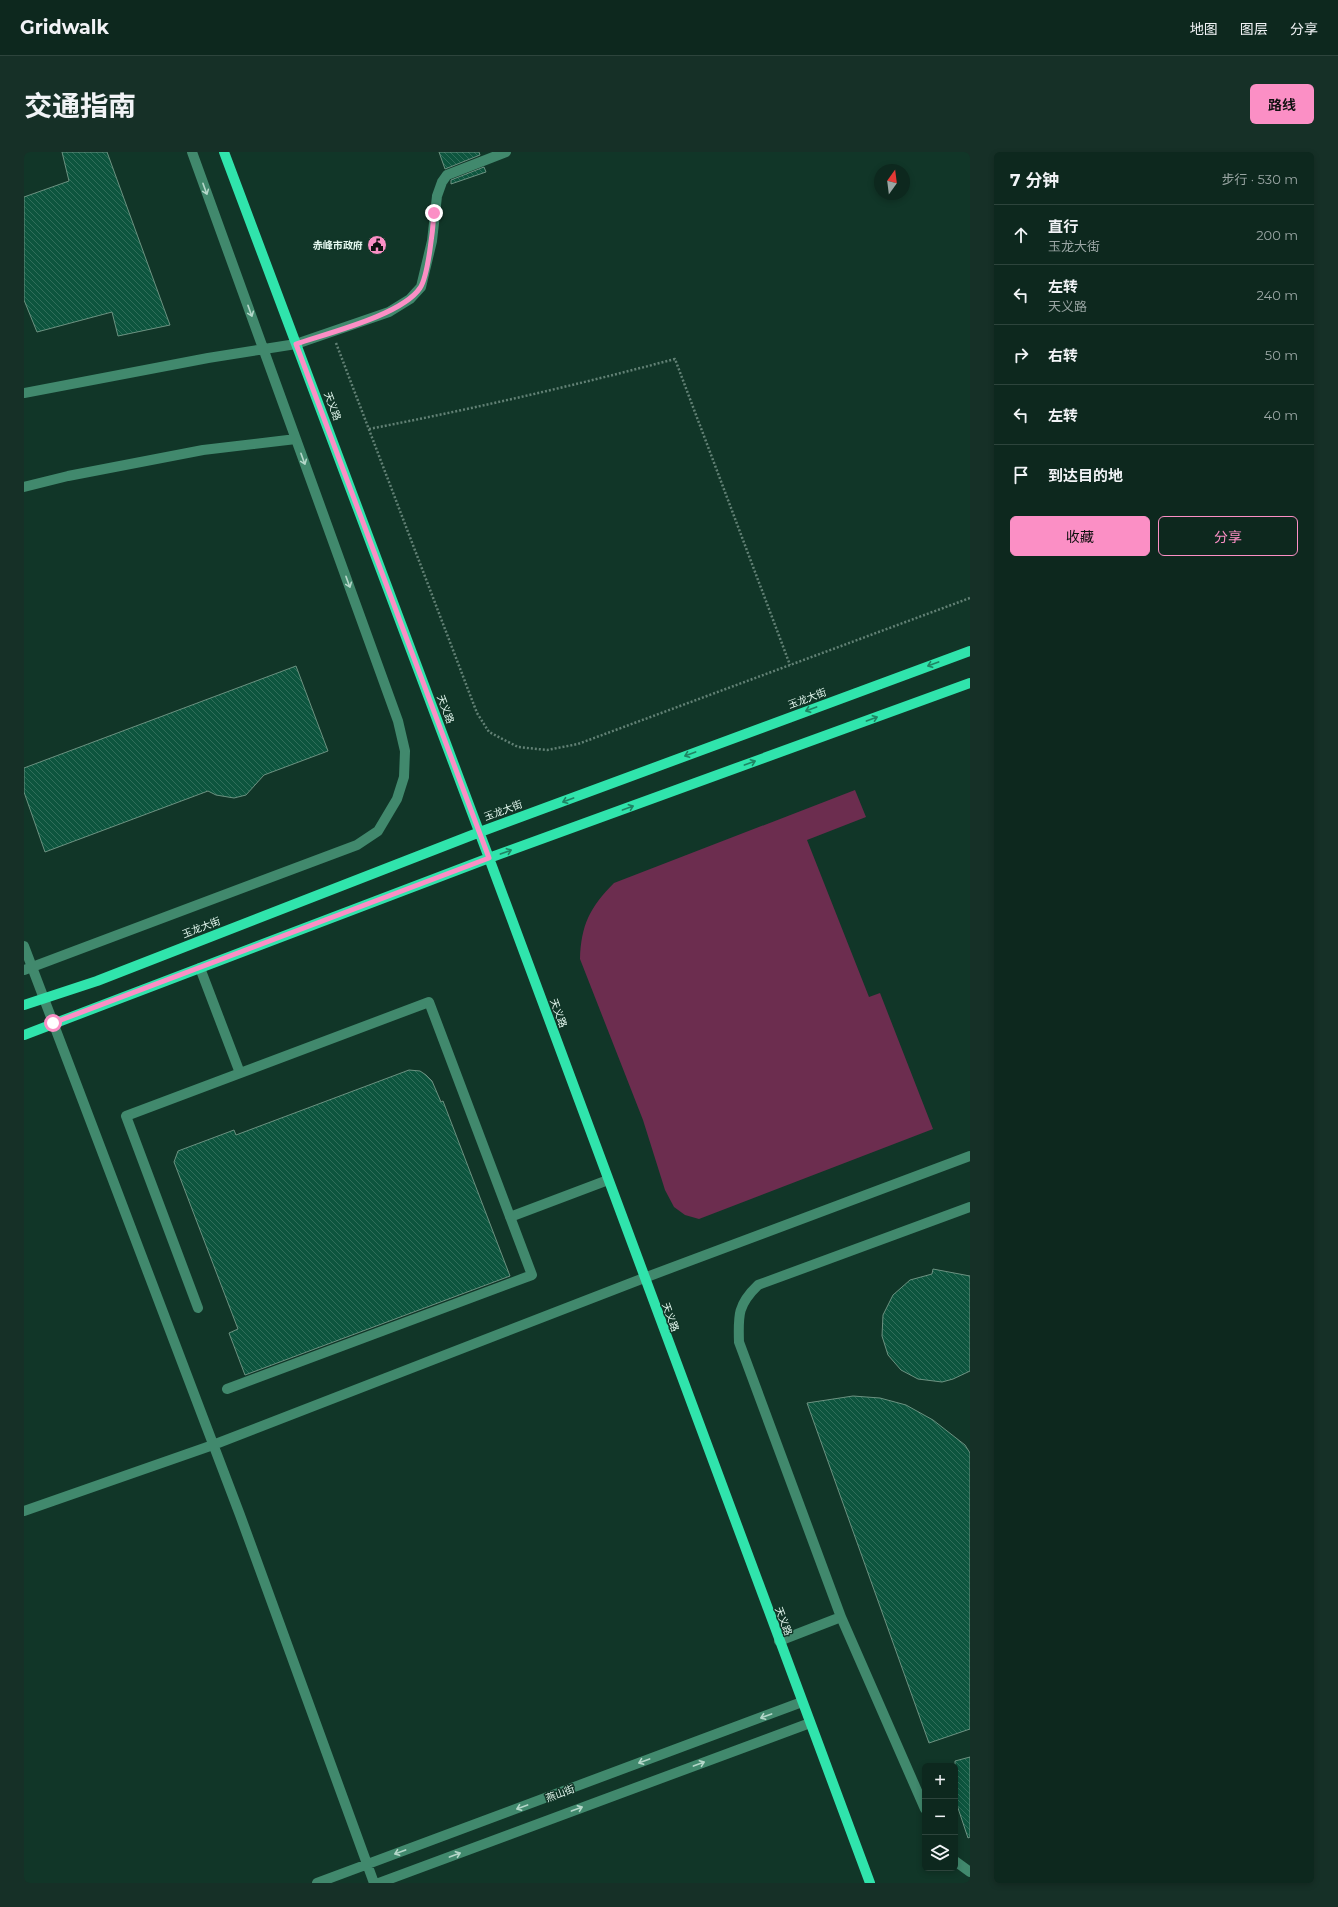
<!DOCTYPE html>
<html lang="zh">
<head>
<meta charset="utf-8">
<style>
	body { margin:0; font-family:Montserrat,"Noto Sans SC",sans-serif; background:#163027; color:#f1f3f6 }
	.controls { position:absolute; right:12px; bottom:12px; display:grid; overflow:hidden; border-radius:6px; box-shadow:0 2px 6px #0003 }
	.controls button { width:36px; height:36px; display:grid; place-items:center; padding:0; border:0; border-bottom:1px solid #2d443c; background:#0d281e; color:#f1f3f6; font:20px sans-serif }
	.compass { position:absolute; left:850px; top:12px; width:36px; height:36px; border-radius:50%; background:#0d281e; box-shadow:0 2px 6px #0003; rotate:14deg }
	.stop { position:absolute; width:12px; height:12px; margin:-9px; border:3px solid #fb8fc5; border-radius:50%; background:#fff }
	.stop.end { background:#fb8fc5; border-color:#fff; box-shadow:0 1px 4px #0008 }
	.list { margin:0; padding:0; list-style:none }
	h2 { display:flex; justify-content:space-between; align-items:center; height:52px; margin:0; padding:0 16px; font-size:17px }
	h2 small { font-size:13px; font-weight:400; color:#9aa6a4 }
	.list li { display:grid; grid-template-columns:26px 1fr auto; gap:12px; align-items:center; box-sizing:border-box; height:60px; padding:0 16px; border-top:1px solid #2d443c }
	.list b { display:block; font-size:15px; white-space:nowrap }
	.list p { margin:0; font-size:13px; white-space:nowrap; color:#9aa6a4 }
	.list em { font-size:13px; font-style:normal; color:#9aa6a4 }
	.actions { display:flex; gap:8px; padding:12px 16px }
	.actions a { flex:1; padding:9px 0; border:1px solid #fb8fc5; border-radius:6px; text-align:center; font-size:14px; color:#fb8fc5 }
	.actions .main { background:#fb8fc5; color:#111 }
	.icon { flex:none; width:22px; height:22px; fill:none; stroke:currentColor; stroke-width:2; stroke-linecap:round; stroke-linejoin:round }
	.map { position:relative; flex:none; width:946px; height:1731px; overflow:hidden; border-radius:6px }
	header { display:flex; align-items:center; gap:24px; box-sizing:border-box; height:56px; padding:0 20px; background:#0d281e; border-bottom:1px solid #2d443c }
	header strong { font-size:19px }
	nav { display:flex; gap:22px; margin-inline-start:auto; font-size:14px }
	.intro { display:flex; align-items:center; justify-content:space-between; box-sizing:border-box; height:96px; padding:0 24px }
	h1 { margin:0; font-size:28px }
	.button { padding:10px 18px; border-radius:6px; background:#fb8fc5; color:#111; font-size:14px; font-weight:700 }
	main { display:flex; gap:24px; padding:0 24px }
	aside { flex:1; background:#0d281e; border-radius:6px; box-shadow:0 2px 6px #0003 }
	.map>svg:first-child { display:block }
	.grass { fill:#6c2d4f }
	.building { fill:url(#building-back-hatch); stroke:#6c9281 }
	.lines { fill:none; stroke-linecap:round; stroke-linejoin:round }
	.path { stroke:#628175; stroke-width:2.5; stroke-dasharray:2 2; stroke-linecap:butt }
	.minor { stroke:#41896d; stroke-width:10 }
	.major { stroke:#30e4ac; stroke-width:10 }
	.oneway { stroke:#b4d7c9 }
	.oneway2 { stroke:#1f8463 }
	.route { stroke:#fb8fc5; stroke-width:5 }
	.labels { text-anchor:middle; stroke-width:3; stroke-linejoin:round; paint-order:stroke }
	.poi-label { font-size:10px; font-weight:bold; fill:#e5f9f0; stroke:#113628; text-anchor:end }
	.street-label { font-size:10px; fill:#e5f9f0; stroke:#113628 }
</style>
</head>
<body>
<header>
<strong>Gridwalk</strong>
<nav><a>地图</a><a>图层</a><a>分享</a></nav>
</header>
<div class="intro"><h1>交通指南</h1><a class="button">路线</a></div>
<main>
<div class="map">
<svg width="946" height="1731" viewBox="0 0 946 1731">
	<defs>
		<pattern id="building-back-hatch" width="6" height="6" patternUnits="userSpaceOnUse"><rect width="6" height="6" fill="#0d553e"/><path d="M-1 5l2 2M0 0l6 6M5-1l2 2" fill="none" stroke="#306e5a"/></pattern>
	</defs>
	<rect width="100%" height="100%" fill="#113628"/>
	<path class="grass" d="M831 638 842 665 783 688 845 845 856 841 909 977 675 1067 661 1063 650 1055 641 1038 619 968 556 807C557 773 566 755 590 731Z"/>
	<path class="building" d="M38 0H83L146 173 94 184 88 160 13 180 0 148V45L45 29Z
		M415 0H455L456 3 421 17Z
		M460 15 462 20 427 32V28Z
		M272 514 304 599 240 623 222 643 210 646 192 643 184 639 21 700 0 640V616Z
		M385 918 396 919 402 923 408 929 417 950 419 949 486 1124 221 1223 205 1181 214 1177 150 1010 154 999 210 978 212 983Z
		M909 1117 946 1124V1219L929 1227 918 1230 894 1227 877 1218 864 1203 858 1184 859 1163 869 1143 886 1128 908 1122Z
		M829 1244 856 1246 882 1253 909 1268 941 1293 946 1301V1577L905 1591 783 1251Z
		M946 1605V1685L944 1686 931 1647V1609Z"/>
	<g class="lines">
		<path class="path" d="M312 191 453 561 465 580 494 595 523 598 554 592 946 446
			M345 277C448 257 549 234 651 207L766 513"/>
		<path class="minor" d="M0 241 184 206 272 192 365 160 386 147 397 135 408 89 413 44 418 30 423 23 482 0
			M0 335 44 324 179 298 272 287
			M0 794 216 1363 350 1731
			M176 816 216 921
			M0 818 333 693 354 679 373 647 380 625 381 599 374 569 168 0
			M486 1065 584 1028
			M174 1156 102 964 405 850 508 1123 203 1237
			M0 1359 189 1293 620 1126 946 1004
			M755 1489 817 1465
			M901 1657 817 1465 715 1190C714 1163 714 1152 734 1133L946 1055
			M931 1709 946 1720
			M293 1731 778 1550
			M355 1731 786 1571"/>
		<path class="major" d="M200 0 465 706 846 1731
			M0 853 73 829 456 680 946 499
			M0 883 465 706 946 531"/>
	</g>
	<defs><path id="oneway-shaft" d="M-6 0H5M1.5-3L5.5 0L1.5 3" fill="none" stroke-width="1.6" stroke-linecap="round" stroke-linejoin="round"/></defs>
	<g class="oneway">
		<use href="#oneway-shaft" transform="translate(181 37) rotate(70)"/>
		<use href="#oneway-shaft" transform="translate(226 159) rotate(70)"/>
		<use href="#oneway-shaft" transform="translate(279 307) rotate(70)"/>
		<use href="#oneway-shaft" transform="translate(324 430) rotate(70)"/>
		<use href="#oneway-shaft" transform="translate(742 1564) rotate(160)"/>
		<use href="#oneway-shaft" transform="translate(620 1609) rotate(160)"/>
		<use href="#oneway-shaft" transform="translate(675 1612) rotate(-20)"/>
		<use href="#oneway-shaft" transform="translate(498 1655) rotate(160)"/>
		<use href="#oneway-shaft" transform="translate(553 1657) rotate(-20)"/>
		<use href="#oneway-shaft" transform="translate(376 1700) rotate(160)"/>
		<use href="#oneway-shaft" transform="translate(431 1703) rotate(-20)"/>
	</g>
	<g class="oneway2">
		<use href="#oneway-shaft" transform="translate(909 512) rotate(160)"/>
		<use href="#oneway-shaft" transform="translate(787 557) rotate(160)"/>
		<use href="#oneway-shaft" transform="translate(848 567) rotate(-20)"/>
		<use href="#oneway-shaft" transform="translate(666 602) rotate(160)"/>
		<use href="#oneway-shaft" transform="translate(726 611) rotate(-20)"/>
		<use href="#oneway-shaft" transform="translate(544 648) rotate(160)"/>
		<use href="#oneway-shaft" transform="translate(604 656) rotate(-20)"/>
		<use href="#oneway-shaft" transform="translate(482 700) rotate(-20)"/>
	</g>
	<g class="lines">
		<path class="route" d="M29 871 465 706 272 192C304 181 378 163 396 136 404 125 409 76 410 61"/>
	</g>
	<defs>
		<symbol id="civic-disc" viewBox="-11 -11 22 22"><circle r="9.5" fill="#fb8fc5" stroke="#113628"/><path d="M-.6-6.5H3V-4.5H.6V-3L4-1V1h2V6H-6V1h2V-1L-.6-3ZM-1.2 2.5V6h2.4V2.5Z" fill="#111"/></symbol>
	</defs>
	<g fill-rule="evenodd">
		<use href="#civic-disc" x="342" y="82" width="22" height="22"/>
	</g>
	<g class="labels">
		<g class="poi-label">
			<text x="339" y="97">赤峰市政府</text>
		</g>
		<g class="street-label">
			<text transform="translate(309 254) rotate(69)" y="4">天义路</text>
			<text transform="translate(783 546) rotate(-20)" y="4">玉龙大街</text>
			<text transform="translate(422 557) rotate(69)" y="4">天义路</text>
			<text transform="translate(479 658) rotate(-20)" y="4">玉龙大街</text>
			<text transform="translate(177 775) rotate(-21)" y="4">玉龙大街</text>
			<text transform="translate(535 861) rotate(70)" y="4">天义路</text>
			<text transform="translate(647 1165) rotate(70)" y="4">天义路</text>
			<text transform="translate(760 1469) rotate(69)" y="4">天义路</text>
			<text transform="translate(536 1641) rotate(-20)" y="4">燕山街</text>
		</g>
	</g>
</svg>
<div class="controls">
<button>+</button>
<button>−</button>
<button><svg class="icon" aria-label="layers" viewBox="0 0 24 24"><path d="M12 4l9 5-9 5-9-5zM3 14l9 5 9-5"/></svg></button>
</div>
<svg class="compass" viewBox="-18 -18 36 36"><path d="M0-13l5 13h-10z" fill="#e53935"/><path d="M0 13l5-13h-10z" fill="#9aa6a4"/></svg>
<div class="stop" style="left:29px;top:871px"></div>
<div class="stop end" style="left:410px;top:61px"></div>
</div>
<aside>
<h2>7 分钟<small>步行 · 530 m</small></h2>
<ul class="list">
<li><svg class="icon" aria-label="ahead" viewBox="0 0 24 24"><path d="M12 20V5M6 11l6-6 6 6"/></svg><div><b>直行</b><p>玉龙大街</p></div><em>200 m</em></li>
<li><svg class="icon" aria-label="left" viewBox="0 0 24 24"><path d="M17 20v-9H6M10 6l-5 5 5 5"/></svg><div><b>左转</b><p>天义路</p></div><em>240 m</em></li>
<li><svg class="icon" aria-label="right" viewBox="0 0 24 24"><path d="M7 20v-9h11M14 6l5 5-5 5"/></svg><div><b>右转</b></div><em>50 m</em></li>
<li><svg class="icon" aria-label="left" viewBox="0 0 24 24"><path d="M17 20v-9H6M10 6l-5 5 5 5"/></svg><div><b>左转</b></div><em>40 m</em></li>
<li><svg class="icon" aria-label="arrive" viewBox="0 0 24 24"><path d="M6 21V4h12l-3 4 3 4H6"/></svg><div><b>到达目的地</b></div></li>
</ul>
<div class="actions"><a class="main">收藏</a><a>分享</a></div>
</aside>
</main>
</body>
</html>
